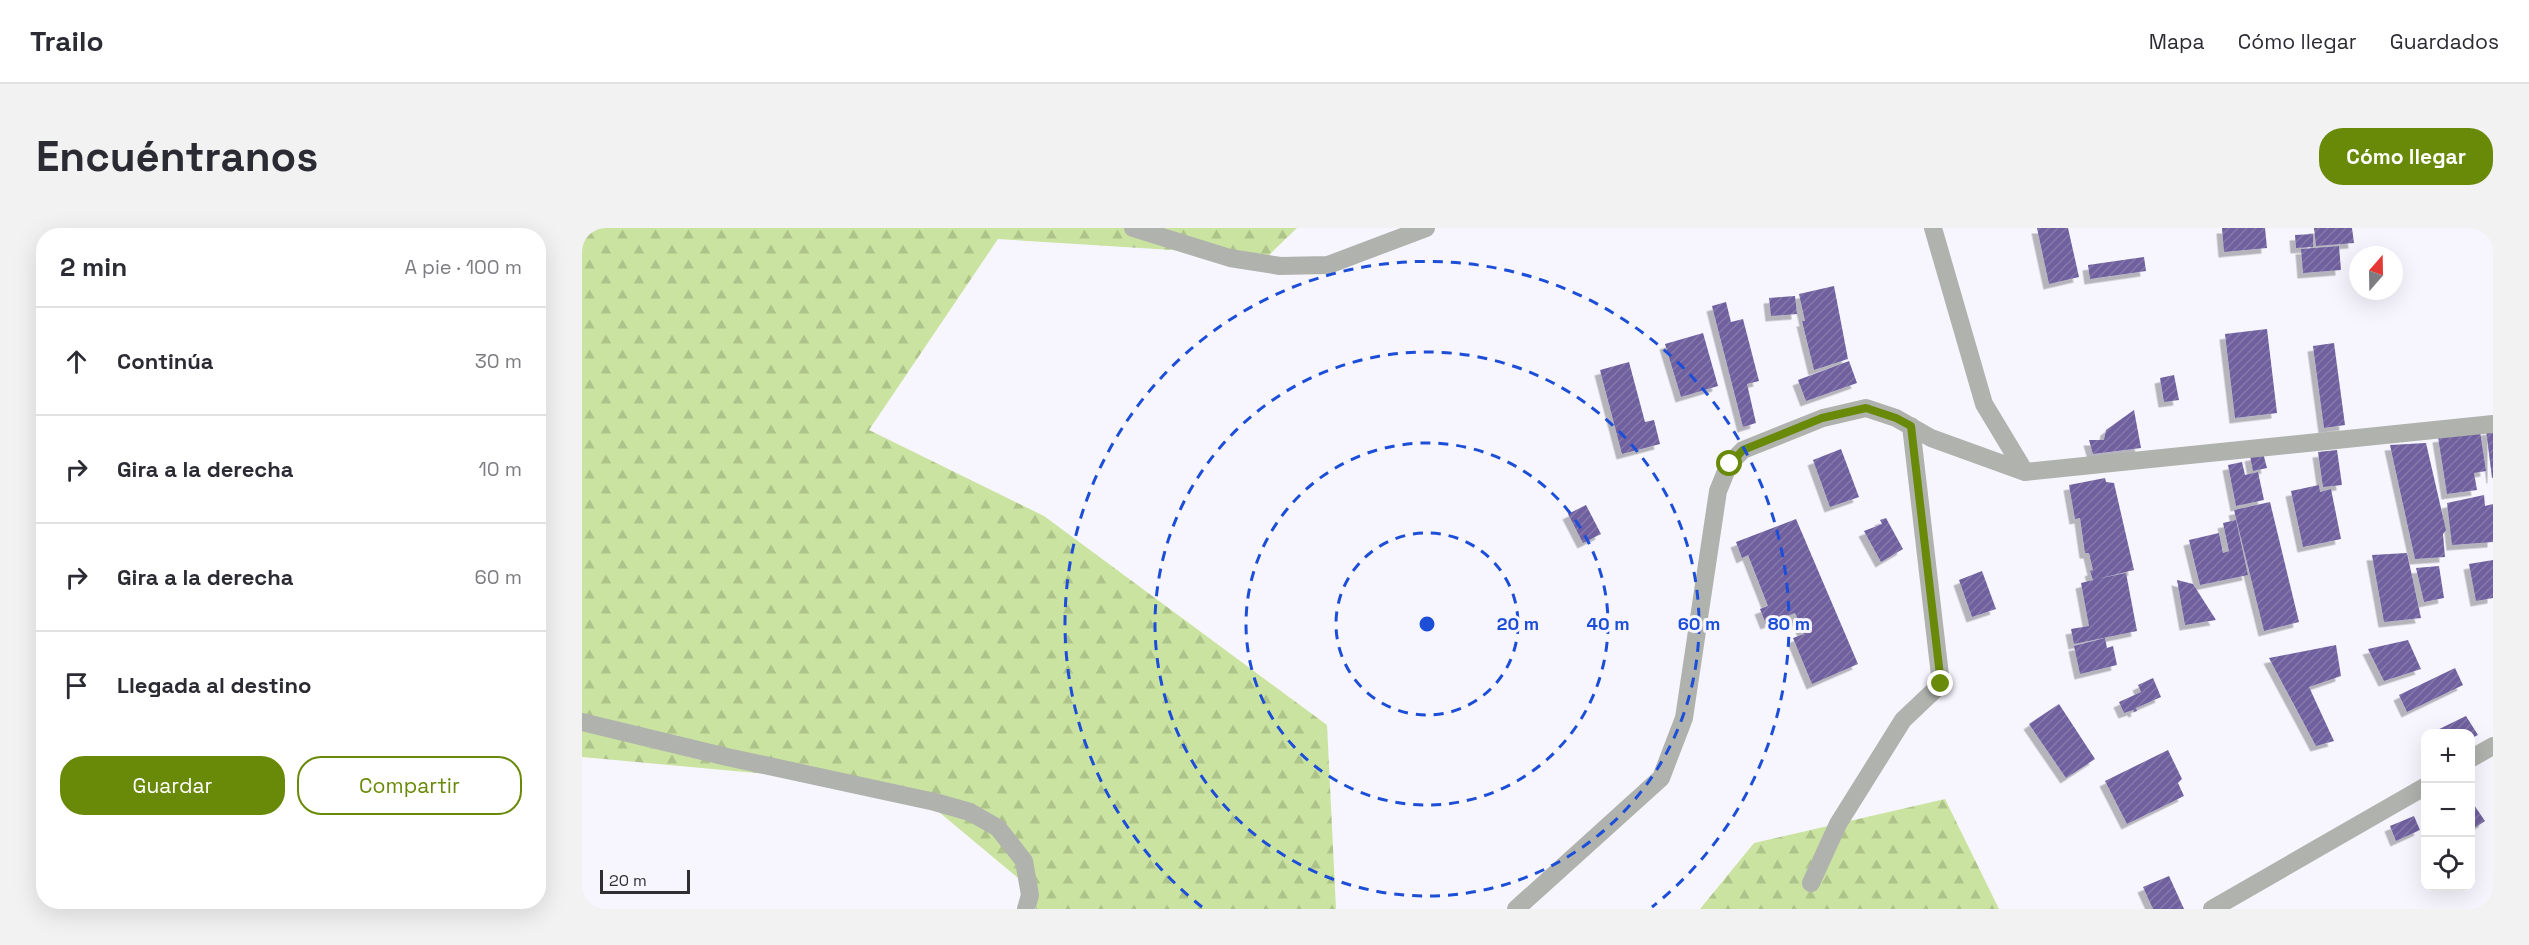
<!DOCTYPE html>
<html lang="es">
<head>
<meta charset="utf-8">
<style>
	body { margin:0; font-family:"Space Grotesk",sans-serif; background:#f2f2f3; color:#2b2b33 }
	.controls { position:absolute; right:18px; bottom:18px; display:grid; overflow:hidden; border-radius:12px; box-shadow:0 6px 24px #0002 }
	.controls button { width:54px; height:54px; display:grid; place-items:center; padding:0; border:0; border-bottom:2px solid #e1e1e2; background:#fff; color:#2b2b33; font:30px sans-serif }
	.compass { position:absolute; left:1767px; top:18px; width:54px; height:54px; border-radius:50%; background:#fff; box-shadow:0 6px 24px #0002; rotate:20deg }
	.scale { position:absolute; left:18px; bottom:15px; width:90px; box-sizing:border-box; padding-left:6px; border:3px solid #303033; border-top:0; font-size:16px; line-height:21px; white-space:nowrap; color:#303033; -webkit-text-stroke:4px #f7f6fe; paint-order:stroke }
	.stop { position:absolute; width:18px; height:18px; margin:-14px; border:4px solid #698908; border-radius:50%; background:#fff }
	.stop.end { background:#698908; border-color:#fff; box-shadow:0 2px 6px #0008 }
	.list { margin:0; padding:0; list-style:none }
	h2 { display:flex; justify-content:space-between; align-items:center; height:78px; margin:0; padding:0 24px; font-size:26px }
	h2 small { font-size:20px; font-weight:400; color:#7c7c81 }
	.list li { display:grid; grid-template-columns:39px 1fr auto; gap:18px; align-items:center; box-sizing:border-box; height:108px; padding:0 24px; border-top:2px solid #e1e1e2 }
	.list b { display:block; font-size:22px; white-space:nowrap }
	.list em { font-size:20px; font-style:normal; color:#7c7c81 }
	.actions { display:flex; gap:12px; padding:18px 24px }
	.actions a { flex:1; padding:14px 0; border:2px solid #698908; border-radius:24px; text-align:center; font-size:21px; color:#698908 }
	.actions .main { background:#698908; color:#fff }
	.icon { flex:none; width:33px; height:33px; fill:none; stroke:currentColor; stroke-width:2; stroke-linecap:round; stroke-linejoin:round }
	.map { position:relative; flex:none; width:1911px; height:681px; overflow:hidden; border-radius:24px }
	header { display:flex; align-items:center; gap:36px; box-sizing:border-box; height:84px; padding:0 30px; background:#fff; border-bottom:2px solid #e1e1e2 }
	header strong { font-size:28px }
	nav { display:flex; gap:33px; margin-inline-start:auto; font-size:21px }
	.intro { display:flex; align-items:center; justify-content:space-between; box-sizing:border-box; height:144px; padding:0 36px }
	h1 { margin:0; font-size:42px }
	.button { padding:15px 27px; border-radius:24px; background:#698908; color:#fff; font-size:21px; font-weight:700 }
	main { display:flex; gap:36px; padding:0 36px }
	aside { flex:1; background:#fff; border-radius:24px; box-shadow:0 6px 24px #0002 }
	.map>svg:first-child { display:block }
	.forest { fill:url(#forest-firs) }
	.building { fill:url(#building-hatch); filter:url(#shadow) }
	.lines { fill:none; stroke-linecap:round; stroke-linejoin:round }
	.street { stroke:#b0b2ae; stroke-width:18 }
	.route { stroke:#698908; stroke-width:8 }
	.ring { fill:none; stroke:#1d4ed8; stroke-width:3; stroke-dasharray:10 8 }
	.centre { fill:#1d4ed8; stroke:#f7f6fe; stroke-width:3 }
	.ring-label { font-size:18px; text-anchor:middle; font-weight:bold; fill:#1d4ed8; stroke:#f7f6fe; stroke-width:6; stroke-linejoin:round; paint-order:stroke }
</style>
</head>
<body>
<header>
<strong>Trailo</strong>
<nav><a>Mapa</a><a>Cómo llegar</a><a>Guardados</a></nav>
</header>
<div class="intro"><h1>Encuéntranos</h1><a class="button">Cómo llegar</a></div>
<main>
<aside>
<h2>2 min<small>A pie · 100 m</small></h2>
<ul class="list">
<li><svg class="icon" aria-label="ahead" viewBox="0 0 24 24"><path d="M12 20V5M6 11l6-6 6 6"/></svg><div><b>Continúa</b></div><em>30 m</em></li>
<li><svg class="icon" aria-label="right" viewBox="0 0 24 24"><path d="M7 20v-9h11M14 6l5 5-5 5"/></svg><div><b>Gira a la derecha</b></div><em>10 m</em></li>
<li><svg class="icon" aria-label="right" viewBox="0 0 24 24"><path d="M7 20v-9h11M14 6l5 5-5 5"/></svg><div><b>Gira a la derecha</b></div><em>60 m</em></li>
<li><svg class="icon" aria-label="arrive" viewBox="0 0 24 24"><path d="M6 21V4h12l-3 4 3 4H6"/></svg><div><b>Llegada al destino</b></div></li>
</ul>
<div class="actions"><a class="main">Guardar</a><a>Compartir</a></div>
</aside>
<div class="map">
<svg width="1911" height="681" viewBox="0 0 1911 681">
	<defs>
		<pattern id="forest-firs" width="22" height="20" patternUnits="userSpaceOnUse" patternTransform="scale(1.5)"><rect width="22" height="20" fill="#cae3a0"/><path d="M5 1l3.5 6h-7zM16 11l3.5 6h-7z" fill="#aec38a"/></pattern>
		<pattern id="building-hatch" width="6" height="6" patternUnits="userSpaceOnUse" patternTransform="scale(1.5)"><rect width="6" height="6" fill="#6f619f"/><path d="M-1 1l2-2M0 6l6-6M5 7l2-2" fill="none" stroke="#8479a8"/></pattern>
		<filter id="shadow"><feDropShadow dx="-5.5" dy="5.5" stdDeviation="0" flood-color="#0004"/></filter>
	</defs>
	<rect width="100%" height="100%" fill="#f7f6fe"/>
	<path class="forest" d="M0 0H715L686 28 416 11 287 202 462 288 745 497 754 681H454V665L327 559 0 529Z
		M1363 571 1417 681H1118L1172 615Z"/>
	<path class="building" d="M1455 0H1486L1497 49 1467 56Z
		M1640 0H1683L1685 20 1642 24Z
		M1732 0H1770L1772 15 1734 18Z
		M1731 6V19L1714 20 1713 7Z
		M1757 18 1759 42 1721 45 1719 21Z
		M1562 29 1564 43 1508 51 1506 37Z
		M1252 58 1266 131 1232 142 1220 93H1223L1217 66Z
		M1213 68 1215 86 1189 88 1187 70Z
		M1144 74 1149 94 1161 91 1177 153 1165 156 1174 195 1161 199 1130 78Z
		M1685 101 1695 185 1653 190 1643 106Z
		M1121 105 1136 158 1099 169 1083 116Z
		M1752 115 1763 197 1742 200 1731 118Z
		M1267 133 1275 155 1224 173 1216 152Z
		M1047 134 1063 194 1072 192 1078 216 1040 226 1018 142Z
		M1592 147 1597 172 1582 174 1578 150Z
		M1552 182 1559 220 1511 226 1507 212H1522L1524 202Z
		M1911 201V250H1910L1904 202Z
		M1898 203 1904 243 1892 245 1895 262 1865 266 1856 209Z
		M1844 215 1864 302 1861 306 1863 329 1833 331 1808 217Z
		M1259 221 1277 269 1248 279 1231 232Z
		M1755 222 1760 257 1741 259 1736 224Z
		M1681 225 1685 240 1671 243 1668 228Z
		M1660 234 1663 247 1676 244 1682 272 1654 278 1646 237Z
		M1523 250 1524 254 1532 255 1552 342 1515 351 1544 345 1555 403 1492 416 1489 401 1507 398 1499 355 1511 352 1508 343 1511 342 1507 325H1503L1498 290 1493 291 1487 257Z
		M1737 257 1738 264 1749 261 1759 311 1721 319 1709 263Z
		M1902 267 1903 278 1911 276V314L1870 317 1865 275Z
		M1688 274 1717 394 1682 403 1652 282Z
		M1004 277 1019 306 1001 315 986 286Z
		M1304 290 1321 321 1299 334 1282 303 1300 296 1298 292Z
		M1214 291 1276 436 1230 456 1211 410 1222 406 1213 385 1184 396 1178 381 1186 378 1166 327 1160 330 1154 314Z
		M1654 292 1666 347 1618 357 1607 312 1637 305 1641 325 1647 323 1641 295Z
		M1825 325 1839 390 1802 394 1790 327Z
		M1911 332V370L1894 373 1887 336Z
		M1857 338 1862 370 1842 374 1834 340Z
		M1400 343 1414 381 1390 389 1377 352Z
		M1595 352 1611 356 1634 392 1603 397Z
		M1523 410 1525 420 1531 418 1535 437 1498 446 1492 418Z
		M1826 412 1839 441 1802 453 1786 421Z
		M1754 417 1759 448 1727 459 1752 513 1734 518 1687 430Z
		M1873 440 1881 457 1825 484 1817 467Z
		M1571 450 1579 469 1554 480 1555 483 1552 484 1551 482 1542 485 1537 474 1559 464 1556 457Z
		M1477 476 1513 531 1484 550 1447 496Z
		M1884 488 1896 507 1888 511V506H1847Z
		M1586 522 1600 551 1596 555 1602 568 1545 596 1523 553Z
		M1888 571 1903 593 1888 603Z
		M1832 588 1838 602 1814 613 1808 598Z
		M1587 648 1602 681H1571L1561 659Z"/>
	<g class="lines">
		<path class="street" d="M551 0 648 30 698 38 746 37 844 0
			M1351 0 1402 176 1443 244
			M0 494 145 529 353 574 388 584 416 600 442 633 448 667 444 681
			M1888 531 1911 518
			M1229 655 1256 596 1321 492 1359 456 1329 198
			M934 681 1079 550 1102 490 1136 263 1147 236 1161 222 1241 190 1284 180 1314 190 1349 210 1443 244 1911 196
			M1630 681 1844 558"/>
	</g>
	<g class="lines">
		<path class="route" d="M1148 236 1161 222 1240 190 1284 180 1314 190 1329 198 1359 456"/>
	</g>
	<g class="ring">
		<circle cx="845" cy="396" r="91"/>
		<circle cx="845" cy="396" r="181"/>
		<circle cx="845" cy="396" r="272"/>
		<path d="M620 679A362 362 0 1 1 1070 679"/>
	</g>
	<circle cx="845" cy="396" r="9" class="centre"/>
	<g class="ring-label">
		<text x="936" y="402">20 m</text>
		<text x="1026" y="402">40 m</text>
		<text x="1117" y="402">60 m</text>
		<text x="1207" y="402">80 m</text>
	</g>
</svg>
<div class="controls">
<button>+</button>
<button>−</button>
<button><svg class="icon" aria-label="locate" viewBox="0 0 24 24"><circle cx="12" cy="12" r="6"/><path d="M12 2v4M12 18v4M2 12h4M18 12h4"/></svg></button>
</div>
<svg class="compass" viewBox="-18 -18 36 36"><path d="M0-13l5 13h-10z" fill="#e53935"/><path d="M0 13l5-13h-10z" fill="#7c7c81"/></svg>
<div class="scale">20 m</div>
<div class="stop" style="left:1148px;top:236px"></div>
<div class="stop end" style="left:1359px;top:456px"></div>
</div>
</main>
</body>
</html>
